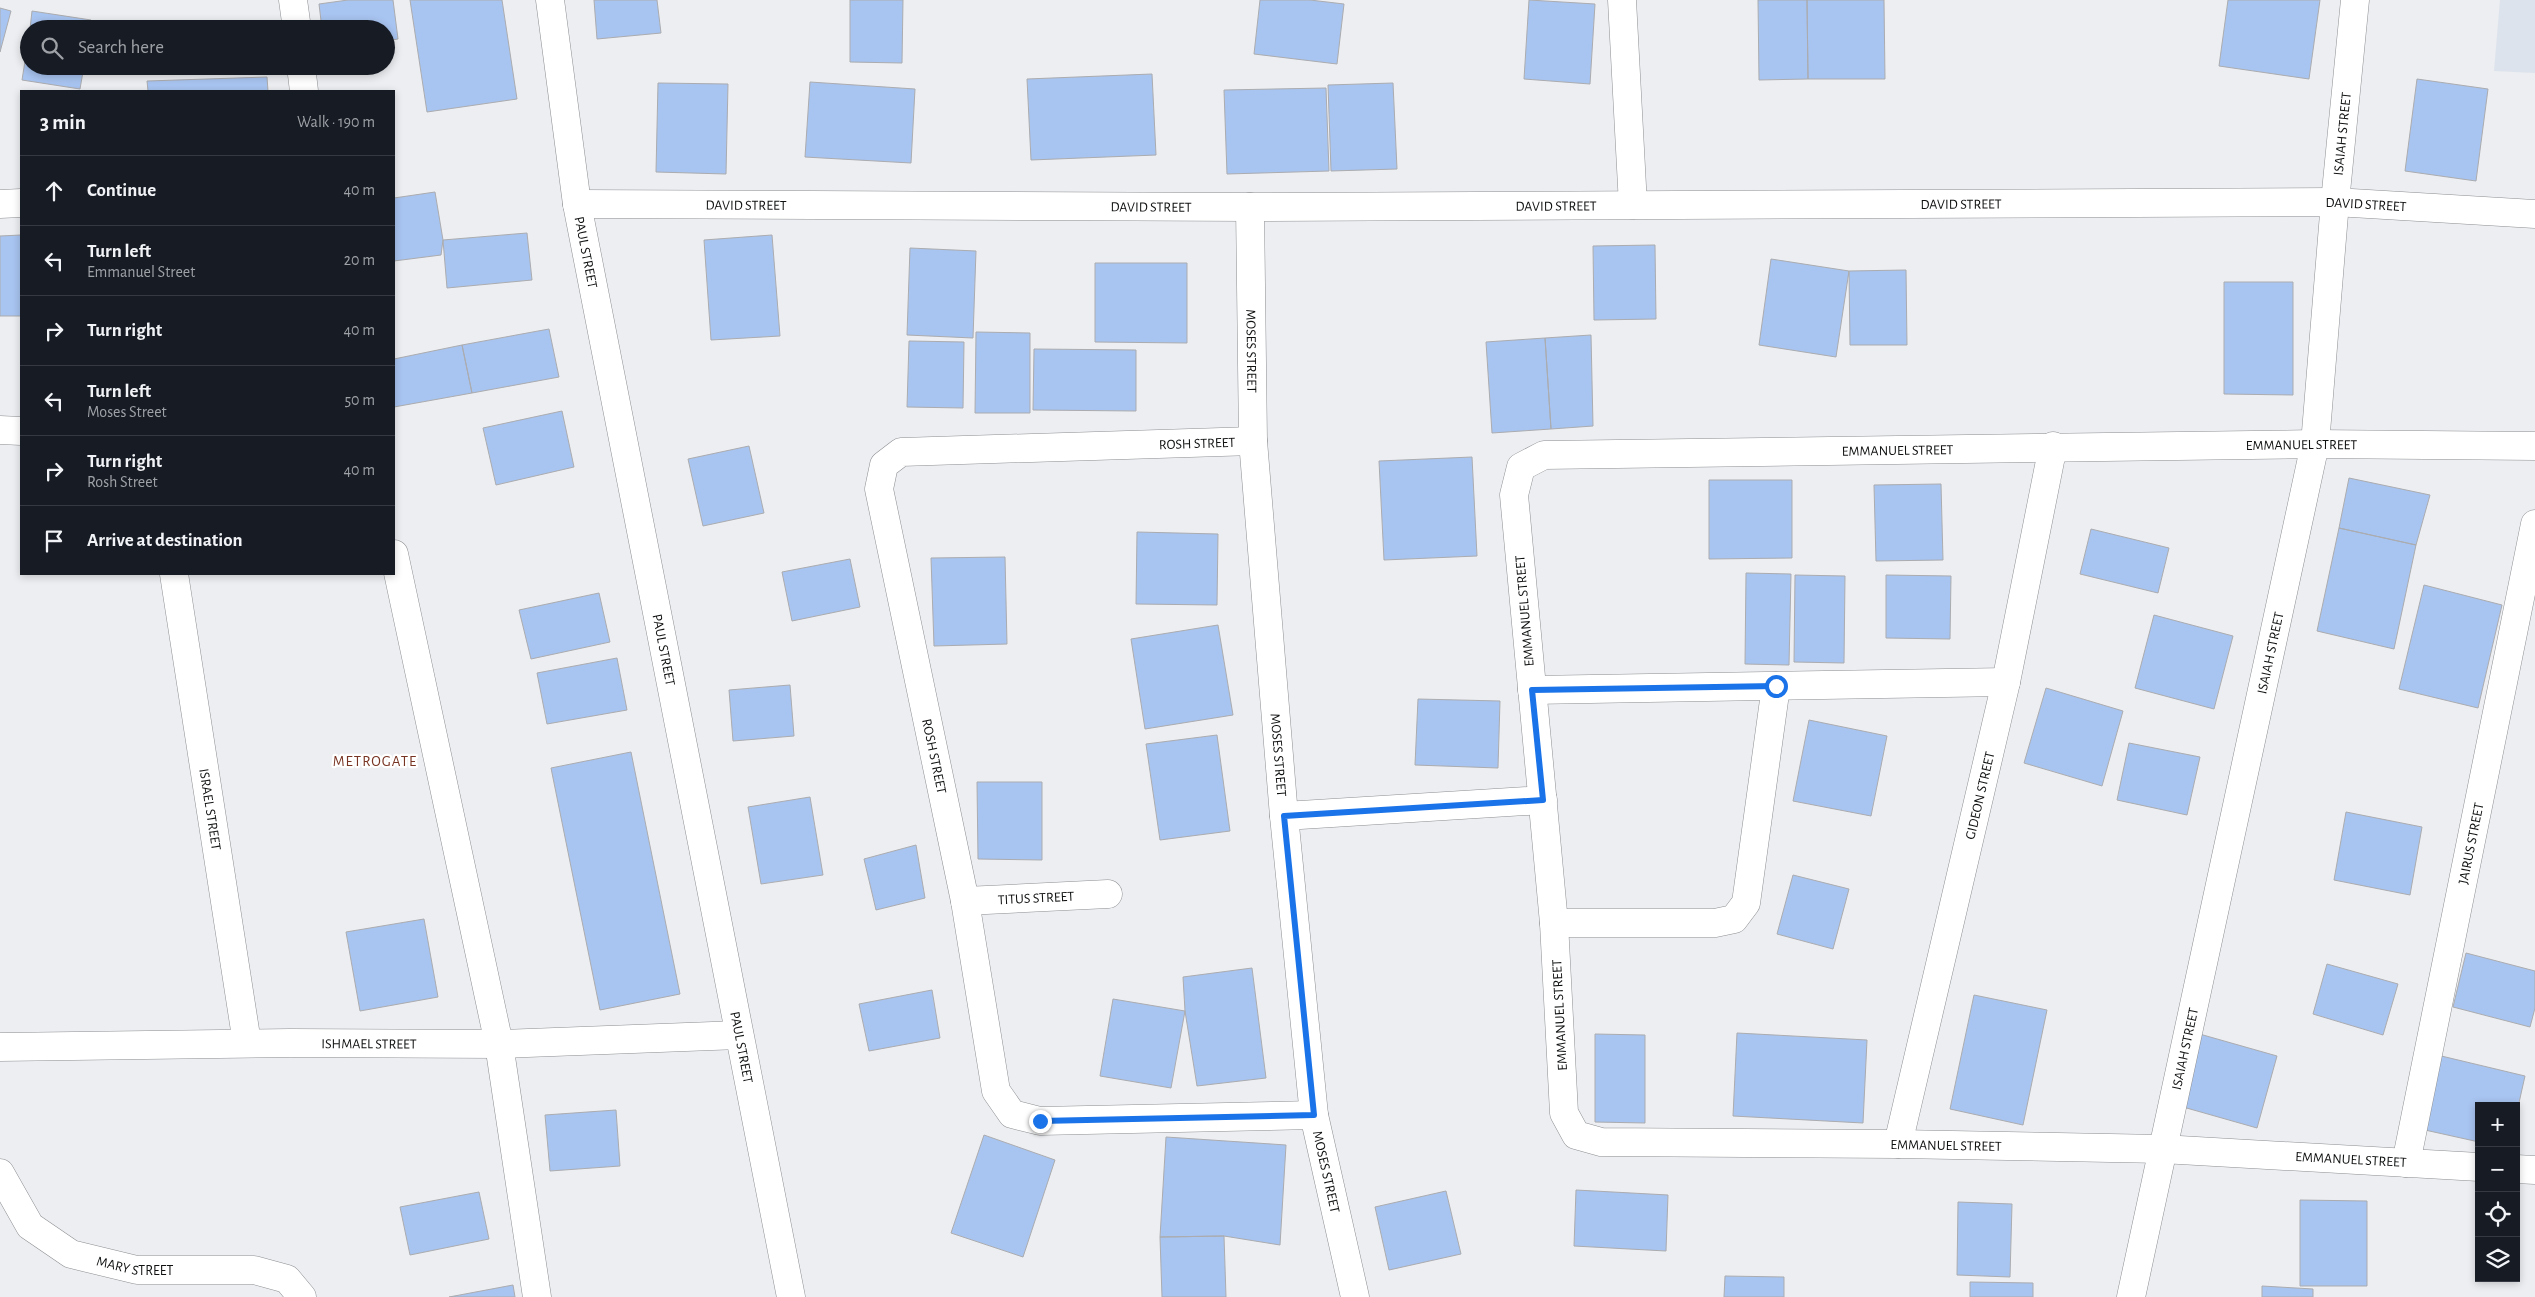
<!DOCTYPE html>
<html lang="en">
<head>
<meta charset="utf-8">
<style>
	body { margin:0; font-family:"Alegreya Sans",sans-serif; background:#242831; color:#f1f3f6 }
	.controls { position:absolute; right:15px; bottom:15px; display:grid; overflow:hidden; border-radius:0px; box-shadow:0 2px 8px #0003 }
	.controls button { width:45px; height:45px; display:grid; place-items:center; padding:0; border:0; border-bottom:1px solid #363941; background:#171b24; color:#f1f3f6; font:25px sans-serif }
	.stop { position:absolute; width:15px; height:15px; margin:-11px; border:4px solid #1a73e8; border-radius:50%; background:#fff }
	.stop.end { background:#1a73e8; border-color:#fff; box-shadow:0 1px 5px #0008 }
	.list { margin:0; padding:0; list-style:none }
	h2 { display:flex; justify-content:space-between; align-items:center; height:65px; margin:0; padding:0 20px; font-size:21px }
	h2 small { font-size:16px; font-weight:400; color:#9ea1a6 }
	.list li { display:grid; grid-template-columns:32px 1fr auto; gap:15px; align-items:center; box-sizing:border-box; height:70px; padding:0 20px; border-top:1px solid #363941 }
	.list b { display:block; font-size:19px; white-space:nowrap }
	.list p { margin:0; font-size:16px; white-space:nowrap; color:#9ea1a6 }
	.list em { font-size:16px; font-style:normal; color:#9ea1a6 }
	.icon { flex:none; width:28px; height:28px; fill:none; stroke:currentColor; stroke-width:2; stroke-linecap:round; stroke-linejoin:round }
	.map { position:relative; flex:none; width:2535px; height:1297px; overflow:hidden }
	.search { position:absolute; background:#171b24; box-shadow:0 2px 8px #0003; left:20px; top:20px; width:375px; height:55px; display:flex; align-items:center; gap:12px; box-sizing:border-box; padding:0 18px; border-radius:28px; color:#9ea1a6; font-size:19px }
	.panel { position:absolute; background:#171b24; box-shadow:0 2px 8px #0003; left:20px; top:90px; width:375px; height:485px; border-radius:0px }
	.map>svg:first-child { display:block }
	.built { fill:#dde3ec }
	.building { fill:#a8c4f0; stroke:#abacaf }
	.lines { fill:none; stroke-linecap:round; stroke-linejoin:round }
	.minor-casing { stroke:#8d8f92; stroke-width:29 }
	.minor { stroke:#fff; stroke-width:28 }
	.route { stroke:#1a73e8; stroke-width:6 }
	.labels { text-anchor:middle; stroke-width:4.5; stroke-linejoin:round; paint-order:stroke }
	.street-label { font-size:14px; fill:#0f1010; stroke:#fff }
	.neighbourhood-label { font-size:15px; letter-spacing:1px; fill:#783423; stroke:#fff }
</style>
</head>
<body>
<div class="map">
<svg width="2535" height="1297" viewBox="0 0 2535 1297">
	<rect width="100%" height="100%" fill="#eceef1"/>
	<path class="built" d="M2500 0H2535V73L2494 71Z"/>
	<path class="building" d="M348 0H393L398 39 386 41V29H322L319 4Z
		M410 0H502L517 99 427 112Z
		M594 0H657L661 33 597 39Z
		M850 0H903L902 63 850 62Z
		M1260 0H1310L1344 4 1337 64 1254 54Z
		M1529 0 1595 4 1590 84 1524 79Z
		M1758 0H1807L1808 79 1759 80Z
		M1807 0H1884L1885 79H1808Z
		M2228 0H2320L2309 79 2219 66Z
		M0 8 11 11 0 52Z
		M32 11 91 20 90 29H30Z
		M29 36V66H84L80 89 22 80Z
		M1152 74 1156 155 1031 160 1027 79Z
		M267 77 268 91H148L147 81Z
		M2417 79 2488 89 2476 181 2405 171Z
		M810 82 915 89 911 163 805 157Z
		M658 83 728 84 726 174 656 172Z
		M1393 83 1397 169 1331 171 1328 85Z
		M1326 88 1329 171 1227 174 1224 90Z
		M435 192 443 240 441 255 394 261V198Z
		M527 233 532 280 447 288 443 240Z
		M21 235V316H0V236Z
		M772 235 780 336 711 340 704 240Z
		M1655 245 1656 319 1594 320 1593 246Z
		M910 248 976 251 973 338 907 335Z
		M1771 259 1849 271 1836 357 1759 345Z
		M1095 263H1187V343L1095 342Z
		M1906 270 1907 345H1850L1849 271Z
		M2224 282H2293V395L2224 394Z
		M549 329 559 377 472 393 462 345Z
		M976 332 1030 333V413H975Z
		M1591 335 1593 426 1551 429 1545 338Z
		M1545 338 1551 429 1492 433 1486 342Z
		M909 341 964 342 963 408 907 407Z
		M462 345 472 393 394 407V359Z
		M1034 349 1136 350V411L1033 410Z
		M562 411 574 467 496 485 483 428Z
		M749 446 764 513 703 526 688 459Z
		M1472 457 1477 556 1384 560 1379 461Z
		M2349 478 2430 495 2416 545 2339 528Z
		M1709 480H1792V558L1709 559Z
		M1941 484 1943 560 1876 561 1874 485Z
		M2339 528 2416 545 2394 649 2317 631Z
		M2091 529 2169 548 2158 593 2080 574Z
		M1137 532 1218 534 1217 605 1136 604Z
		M1005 557 1007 644 934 646 931 558Z
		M850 559 860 607 792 621 782 572Z
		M1746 573 1791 574 1789 665 1745 664Z
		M1795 575 1845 576 1844 663 1794 662Z
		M1886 575 1951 576 1950 639 1886 638Z
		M2424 585 2502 605 2478 708 2399 689Z
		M599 593 610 642 531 659 519 610Z
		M2154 615 2233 636 2214 709 2135 688Z
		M1218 625 1233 715 1145 729 1131 639Z
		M617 658 627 710 547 724 537 673Z
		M790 685 794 736 733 741 729 690Z
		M2046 688 2123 711 2102 786 2024 763Z
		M1418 699 1500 701 1498 768 1415 765Z
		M1809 720 1887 736 1871 816 1793 801Z
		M1217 735 1230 831 1160 840 1146 744Z
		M2129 743 2200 757 2187 815 2117 800Z
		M631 752 680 994 600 1010 551 768Z
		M977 782H1042V860L978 859Z
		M810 797 823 875 761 884 748 807Z
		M2346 812 2422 827 2410 895 2334 880Z
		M916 845 925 898 876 910 864 859Z
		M1793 875 1849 889 1833 949 1777 934Z
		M424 919 438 997 360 1011 346 932Z
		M2466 953 2535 971V1008L2530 1027 2453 1007Z
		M2327 964 2398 984 2383 1035 2313 1014Z
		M1252 968 1266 1078 1197 1086 1185 1011 1183 977Z
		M932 990 940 1038 869 1051 859 1004Z
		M1974 995 2047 1010 2023 1125 1950 1109Z
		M1113 999 1185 1011 1171 1088 1100 1076Z
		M1737 1033 1867 1040 1863 1123 1733 1116Z
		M2196 1033 2277 1056 2257 1128 2176 1105Z
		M1595 1034 1645 1035V1123L1595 1122Z
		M2433 1054 2525 1076 2516 1116V1106H2479V1142L2416 1128Z
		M616 1110 620 1166 550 1171 545 1115Z
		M984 1135 1055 1160 1023 1257 951 1233Z
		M1166 1137 1286 1145 1280 1245 1224 1236 1160 1237Z
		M1576 1190 1668 1195 1666 1251 1574 1246Z
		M1446 1191 1461 1254 1389 1270 1375 1207Z
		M479 1192 489 1239 410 1255 400 1207Z
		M2300 1200 2367 1201V1286H2300Z
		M1958 1202 2012 1204 2010 1277 1957 1275Z
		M1224 1236 1226 1297H1162L1160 1237Z
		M1725 1276 1784 1277V1297H1724Z
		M1970 1282 2033 1283V1297H1970Z
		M513 1285 515 1297H449Z
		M2262 1286 2313 1289V1297H2262Z"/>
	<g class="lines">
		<defs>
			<g id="minor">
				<path d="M293 0 297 29"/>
				<path id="s1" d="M550 0 577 204 791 1297"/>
				<path d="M1622 0 1633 205"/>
				<path d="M301 66 304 91"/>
				<path d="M0 204 21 203"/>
				<path id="s2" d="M577 204 1250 207 2335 202 2535 214"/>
				<path id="s3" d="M1250 207 1253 441 1284 816 1314 1115 1355 1297"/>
				<path d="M0 430 21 431"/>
				<path id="s4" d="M1253 441 901 452 884 465 879 489 965 901 996 1091 1012 1114 1040 1121 1314 1115"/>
				<path d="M394 554 499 1044 537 1297"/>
				<path id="s5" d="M174 574 247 1043"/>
				<path d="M1532 690 2006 682"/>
				<path d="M1284 816 1543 800"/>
				<path id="s6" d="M965 901 1108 894"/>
				<path d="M1554 923H1715L1734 919 1746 903 1776 686"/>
				<path id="s7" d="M0 1047 290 1043 499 1044 739 1035"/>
				<path id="s8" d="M1898 1144 2006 682 2053 446"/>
				<path id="s9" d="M2406 1163 2535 524"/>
				<path id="s10" d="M2479 1167 2162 1149 1898 1144 1601 1142 1576 1135 1564 1113 1554 923 1514 495 1521 467 1544 455 2315 444 2535 446"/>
				<path d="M2516 1169 2535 1170"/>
				<path id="s11" d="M0 1173 30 1226 71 1254 137 1270H254L287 1279 302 1297"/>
				<path id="s12" d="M2131 1297 2315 444 2335 202 2355 0"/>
			</g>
		</defs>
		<use href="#minor" class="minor-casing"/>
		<use href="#minor" class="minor"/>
	</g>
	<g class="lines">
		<path class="route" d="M1040 1121 1314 1115 1284 816 1543 800 1532 690 1776 686"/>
	</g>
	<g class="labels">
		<g class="street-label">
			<text dy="5" stroke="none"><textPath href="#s12" startOffset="1184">ISAIAH STREET</textPath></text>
			<text dy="5" stroke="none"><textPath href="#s2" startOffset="1384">DAVID STREET</textPath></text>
			<text dy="5" stroke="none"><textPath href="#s2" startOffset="1789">DAVID STREET</textPath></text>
			<text dy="5" stroke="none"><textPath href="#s2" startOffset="169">DAVID STREET</textPath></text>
			<text dy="5" stroke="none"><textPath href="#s2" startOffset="979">DAVID STREET</textPath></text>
			<text dy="5" stroke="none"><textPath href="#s2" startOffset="574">DAVID STREET</textPath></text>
			<text dy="5" stroke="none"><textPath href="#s1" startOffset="255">PAUL STREET</textPath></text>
			<text dy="5" stroke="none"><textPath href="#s3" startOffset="144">MOSES STREET</textPath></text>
			<text transform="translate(1197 443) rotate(-2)" y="5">ROSH STREET</text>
			<text dy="5" stroke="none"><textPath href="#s10" startOffset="2362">EMMANUEL STREET</textPath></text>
			<text dy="5" stroke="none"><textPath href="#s10" startOffset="1958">EMMANUEL STREET</textPath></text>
			<text transform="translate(1524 611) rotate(-95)" y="5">EMMANUEL STREET</text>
			<text dy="5" stroke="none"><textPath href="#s1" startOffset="660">PAUL STREET</textPath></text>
			<text dy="5" stroke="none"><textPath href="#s12" startOffset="659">ISAIAH STREET</textPath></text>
			<text dy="5" stroke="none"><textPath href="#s3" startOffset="549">MOSES STREET</textPath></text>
			<text dy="5" stroke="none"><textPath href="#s4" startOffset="671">ROSH STREET</textPath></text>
			<text dy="5" stroke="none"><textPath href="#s8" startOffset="358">GIDEON STREET</textPath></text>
			<text dy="5" stroke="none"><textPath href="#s5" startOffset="238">ISRAEL STREET</textPath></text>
			<text dy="5" stroke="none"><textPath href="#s9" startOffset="326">JAIRUS STREET</textPath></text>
			<text dy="5" stroke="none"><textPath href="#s6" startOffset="71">TITUS STREET</textPath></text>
			<text transform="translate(1559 1015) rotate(-93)" y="5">EMMANUEL STREET</text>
			<text dy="5" stroke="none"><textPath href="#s7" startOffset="369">ISHMAEL STREET</textPath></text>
			<text dy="5" stroke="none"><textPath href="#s1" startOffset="1065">PAUL STREET</textPath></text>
			<text dy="5" stroke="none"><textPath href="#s12" startOffset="254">ISAIAH STREET</textPath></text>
			<text transform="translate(1946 1145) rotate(1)" y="5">EMMANUEL STREET</text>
			<text transform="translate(2351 1159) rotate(3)" y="5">EMMANUEL STREET</text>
			<text dy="5" stroke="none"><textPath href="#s3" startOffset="969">MOSES STREET</textPath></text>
			<text dy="5" stroke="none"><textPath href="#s11" startOffset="176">MARY STREET</textPath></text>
		</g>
		<g class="neighbourhood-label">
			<text x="375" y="766">METROGATE</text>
		</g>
	</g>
</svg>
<div class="controls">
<button>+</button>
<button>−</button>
<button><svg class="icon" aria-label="locate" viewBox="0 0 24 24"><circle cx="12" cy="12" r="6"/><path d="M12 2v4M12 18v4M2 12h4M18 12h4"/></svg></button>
<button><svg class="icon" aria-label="layers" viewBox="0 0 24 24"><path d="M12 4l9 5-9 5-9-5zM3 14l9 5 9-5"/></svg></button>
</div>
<div class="stop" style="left:1776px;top:686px"></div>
<div class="stop end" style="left:1040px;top:1121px"></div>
<div class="search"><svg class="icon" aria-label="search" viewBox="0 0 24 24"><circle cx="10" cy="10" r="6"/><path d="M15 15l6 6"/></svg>Search here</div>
<section class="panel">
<h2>3 min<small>Walk · 190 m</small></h2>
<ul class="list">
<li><svg class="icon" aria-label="ahead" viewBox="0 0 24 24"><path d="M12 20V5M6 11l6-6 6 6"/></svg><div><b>Continue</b></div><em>40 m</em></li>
<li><svg class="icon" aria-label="left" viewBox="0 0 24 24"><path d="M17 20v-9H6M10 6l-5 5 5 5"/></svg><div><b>Turn left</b><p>Emmanuel Street</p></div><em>20 m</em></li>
<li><svg class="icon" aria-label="right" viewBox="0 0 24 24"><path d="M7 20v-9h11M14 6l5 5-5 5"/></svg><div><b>Turn right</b></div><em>40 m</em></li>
<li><svg class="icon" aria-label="left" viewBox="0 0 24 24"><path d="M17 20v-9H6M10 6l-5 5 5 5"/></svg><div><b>Turn left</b><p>Moses Street</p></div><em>50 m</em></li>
<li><svg class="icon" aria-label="right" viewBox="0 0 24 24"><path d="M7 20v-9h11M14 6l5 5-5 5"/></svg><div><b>Turn right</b><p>Rosh Street</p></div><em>40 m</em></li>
<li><svg class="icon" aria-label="arrive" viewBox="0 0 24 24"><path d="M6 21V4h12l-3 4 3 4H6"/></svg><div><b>Arrive at destination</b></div></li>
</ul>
</section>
</div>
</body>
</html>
